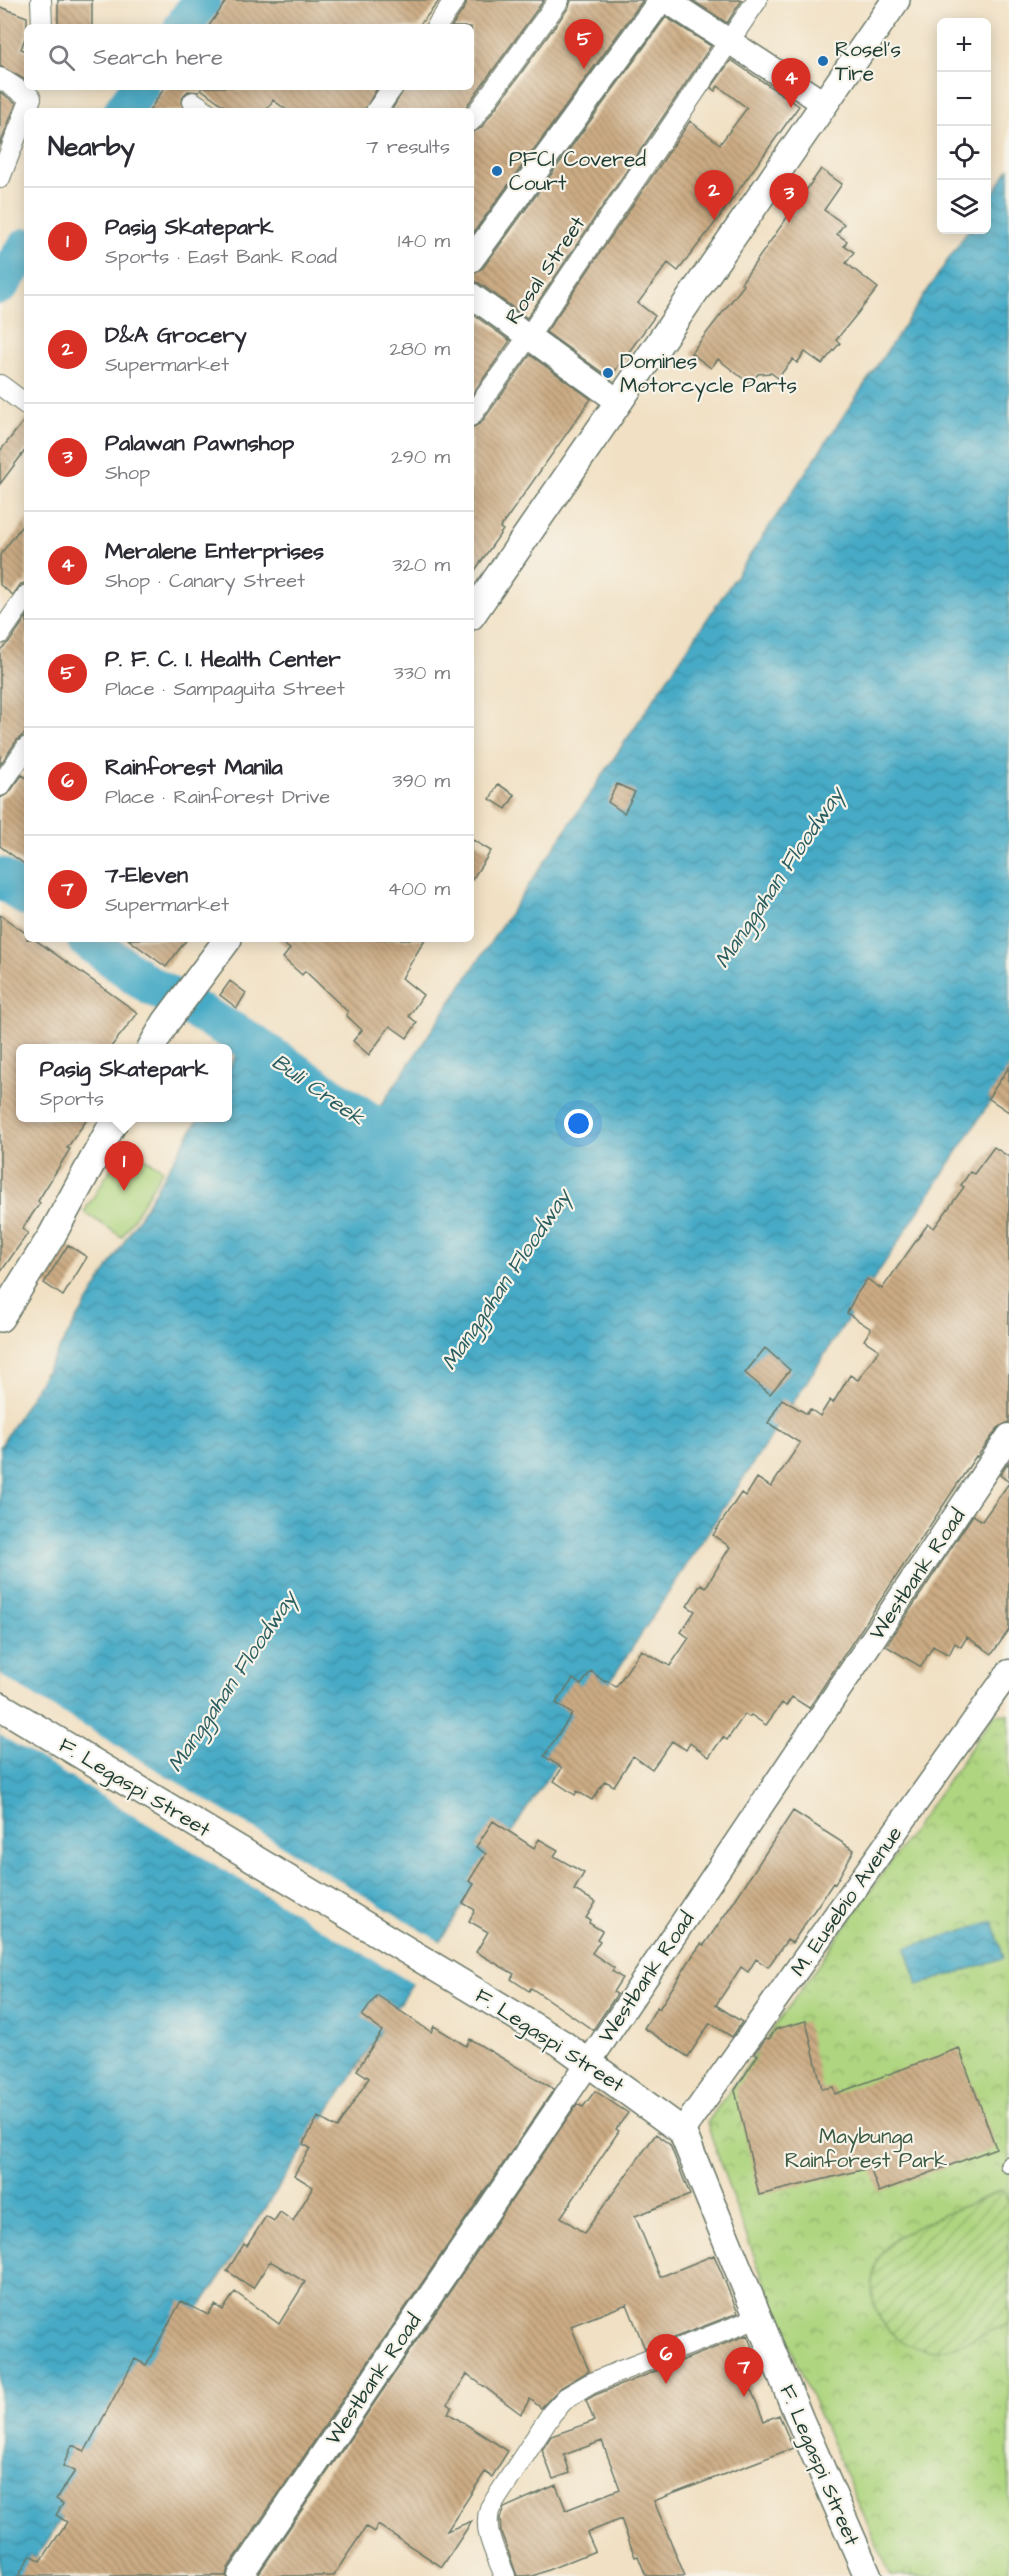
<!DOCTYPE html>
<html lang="en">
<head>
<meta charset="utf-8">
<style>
	body { margin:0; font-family:"Architects Daughter",sans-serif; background:#f7f7f7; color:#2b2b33 }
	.controls { position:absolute; right:18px; top:18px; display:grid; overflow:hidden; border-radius:9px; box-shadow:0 3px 15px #0003 }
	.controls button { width:54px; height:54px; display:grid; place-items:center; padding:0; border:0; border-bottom:2px solid #e1e1e2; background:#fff; color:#2b2b33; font:30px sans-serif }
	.you { position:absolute; left:579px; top:1124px; width:21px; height:21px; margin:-15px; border:4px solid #fff; border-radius:50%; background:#1a73e8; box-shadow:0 0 0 9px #1a73e833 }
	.badge { display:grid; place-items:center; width:39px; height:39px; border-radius:50%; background:#d93025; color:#fff; font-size:20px; font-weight:700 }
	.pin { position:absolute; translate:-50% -50px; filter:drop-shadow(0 2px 3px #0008) }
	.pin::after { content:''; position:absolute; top:32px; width:21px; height:18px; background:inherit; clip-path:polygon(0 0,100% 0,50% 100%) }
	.popup { position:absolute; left:16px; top:1044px; width:216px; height:78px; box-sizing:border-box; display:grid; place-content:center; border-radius:9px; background:#fff; filter:drop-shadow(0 2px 4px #0005); font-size:20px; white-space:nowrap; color:#7c7c81 }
	.popup b { font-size:22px; color:#2b2b33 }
	.popup::after { content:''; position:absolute; left:50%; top:100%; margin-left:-12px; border:12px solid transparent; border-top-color:#fff }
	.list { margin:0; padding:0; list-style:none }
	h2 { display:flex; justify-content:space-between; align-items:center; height:78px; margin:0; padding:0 24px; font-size:26px }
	h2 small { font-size:20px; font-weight:400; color:#7c7c81 }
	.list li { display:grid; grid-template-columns:39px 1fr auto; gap:18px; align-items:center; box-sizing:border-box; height:108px; padding:0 24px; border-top:2px solid #e1e1e2 }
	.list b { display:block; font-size:22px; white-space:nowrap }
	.list p { margin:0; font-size:20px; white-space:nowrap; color:#7c7c81 }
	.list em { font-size:20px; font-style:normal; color:#7c7c81 }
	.icon { flex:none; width:33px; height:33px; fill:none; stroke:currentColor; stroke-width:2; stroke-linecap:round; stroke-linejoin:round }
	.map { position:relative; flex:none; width:1009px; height:2576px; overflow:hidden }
	.search { position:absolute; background:#fff; box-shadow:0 3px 15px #0003; left:24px; top:24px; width:450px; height:66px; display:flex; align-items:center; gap:15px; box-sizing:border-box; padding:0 21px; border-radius:9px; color:#7c7c81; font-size:22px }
	.panel { position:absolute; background:#fff; box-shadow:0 3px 15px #0003; left:24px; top:108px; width:450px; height:834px; border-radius:9px }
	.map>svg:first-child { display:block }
	.grass { fill:#afd580; stroke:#67895a; stroke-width:1.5 }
	.park { fill:url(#park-crowns); stroke:#67895a; stroke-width:1.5 }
	.garden { fill:url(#garden-furrows); stroke:#67895a; stroke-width:1.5 }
	.water { fill:url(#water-waves); stroke:#32747d; stroke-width:1.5 }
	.pier { fill:#f1e0c3 }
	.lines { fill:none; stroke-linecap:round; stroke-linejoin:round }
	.river { stroke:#46aac6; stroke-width:39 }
	.building { fill:url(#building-back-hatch) }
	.pedestrian-casing { stroke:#687666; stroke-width:18 }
	.minor-casing { stroke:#687666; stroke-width:22 }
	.tertiary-casing { stroke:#687666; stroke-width:27 }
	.secondary-casing { stroke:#687666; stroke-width:30 }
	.pedestrian { stroke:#fff; stroke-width:15 }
	.minor { stroke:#fff; stroke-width:20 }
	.tertiary { stroke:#fff; stroke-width:24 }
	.secondary { stroke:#fff; stroke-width:27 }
	.poi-dot { fill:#1f6fb2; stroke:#f7f3e8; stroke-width:2 }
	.labels { text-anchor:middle; stroke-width:4.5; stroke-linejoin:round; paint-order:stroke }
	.poi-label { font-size:21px; fill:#1f3d34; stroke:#f7f3e8; text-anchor:start }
	.street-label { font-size:21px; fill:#1f3d34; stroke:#f7f3e8 }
	.park-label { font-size:21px; fill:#3c5b43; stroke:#f7f3e8 }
	.water-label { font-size:22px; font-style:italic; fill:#2b5e60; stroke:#f7f3e8 }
</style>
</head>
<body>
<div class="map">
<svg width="1009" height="2576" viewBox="0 0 1009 2576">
	<defs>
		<pattern id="park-crowns" width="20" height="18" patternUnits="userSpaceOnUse" patternTransform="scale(1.5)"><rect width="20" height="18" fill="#afd580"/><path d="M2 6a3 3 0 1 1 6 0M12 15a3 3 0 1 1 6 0" fill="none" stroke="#8eae6a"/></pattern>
		<pattern id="garden-furrows" width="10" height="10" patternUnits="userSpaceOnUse" patternTransform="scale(1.5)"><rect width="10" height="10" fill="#afd580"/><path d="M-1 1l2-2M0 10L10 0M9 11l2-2" fill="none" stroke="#8eae6a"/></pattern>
		<pattern id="water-waves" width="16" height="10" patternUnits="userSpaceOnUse" patternTransform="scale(1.5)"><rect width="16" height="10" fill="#46aac6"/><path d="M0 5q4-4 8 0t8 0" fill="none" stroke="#3a8ca2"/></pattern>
		<pattern id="building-back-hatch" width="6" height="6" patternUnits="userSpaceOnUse" patternTransform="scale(1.5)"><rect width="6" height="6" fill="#ccac84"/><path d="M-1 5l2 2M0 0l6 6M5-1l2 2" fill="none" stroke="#a58d6d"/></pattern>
	</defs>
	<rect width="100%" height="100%" fill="#f7f3e8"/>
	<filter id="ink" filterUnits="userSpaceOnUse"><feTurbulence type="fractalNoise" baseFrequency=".0167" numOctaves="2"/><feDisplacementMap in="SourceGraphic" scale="12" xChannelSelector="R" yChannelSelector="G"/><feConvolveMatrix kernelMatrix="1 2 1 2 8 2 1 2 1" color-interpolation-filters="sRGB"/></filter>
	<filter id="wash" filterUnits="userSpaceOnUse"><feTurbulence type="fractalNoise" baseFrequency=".008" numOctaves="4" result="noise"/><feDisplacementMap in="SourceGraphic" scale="24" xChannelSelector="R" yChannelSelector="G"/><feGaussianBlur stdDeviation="1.35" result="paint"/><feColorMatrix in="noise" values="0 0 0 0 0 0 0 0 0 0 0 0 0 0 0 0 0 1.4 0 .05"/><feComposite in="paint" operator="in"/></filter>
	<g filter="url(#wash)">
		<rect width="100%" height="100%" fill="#f1e0c3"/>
		<path class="grass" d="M125 1146 163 1169 122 1237 84 1212Z"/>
		<path class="park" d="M1009 1714V2576H891C824 2428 757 2278 707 2123L994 1715Z"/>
		<path class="garden" d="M1003 2190 1009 2204V2323C987 2332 954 2351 931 2350 879 2348 853 2284 888 2245 904 2228 978 2201 1003 2190Z"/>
		<path class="water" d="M1009 169V1073L24 2576H0V1447L199 1118H228V1070L246 1039 370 1122 968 230H986L987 202Z
			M993 1921 1004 1958 918 1985 906 1948Z"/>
		<path class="pier" d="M0 1675 442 1943 415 1985 0 1735Z"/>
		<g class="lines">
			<path class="river" d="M183 27 202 0
				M123 111 140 87
				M0 285 27 247
				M0 877 27 897
				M86 939 145 982 246 1039 370 1122 397 1163"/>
		</g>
		<g id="blocks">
			<path class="building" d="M58 0H92V26H58Z
				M227 0H440L418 27H208Z
				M467 0H544L463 111H391L405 87H471V27H451L465 7Z
				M571 0H643L471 236V133L481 128 569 7Z
				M692 0H742L727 23Z
				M0 7 27 17V33L21 49 27 51V81L0 66Z
				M666 17 711 46 527 318 479 283 471 281V274L483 268Z
				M731 60 799 106 718 219 678 271 668 263 638 303 655 316 610 378 546 332 690 121 720 144 747 108 718 86 715 91 711 88Z
				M165 87H378L364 111H288L273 100 266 111H231L201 89 199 92 188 91 184 95 181 102 185 111H149Z
				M0 92 16 103 0 145Z
				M821 169 842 184 824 210 844 224 837 234 847 241 844 246 854 252 846 263 878 288 836 340 840 343 822 364 805 352 797 363 793 359 778 378 771 373 758 374 750 384 718 359 711 368 691 353 744 285 741 283Z
				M471 313 510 341 471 396Z
				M530 355 591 399 500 528 503 530 471 576V428L481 423Z
				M27 417V448L0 484V451Z
				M27 519V583L21 584 13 595 0 585V555Z
				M27 616V732L17 740 0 765V650L10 641Z
				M22 775 27 778V866L0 846V798L9 793Z
				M498 784 515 795 506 809 490 799Z
				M617 784 635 792 624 813 608 802Z
				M471 839 491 851 471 881Z
				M0 915 27 934V939H34L138 1013 110 1048H21V1118H88L67 1148 70 1149 38 1201 40 1203 22 1229 28 1233 0 1273Z
				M128 939H187L166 967Z
				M276 939H425L402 978 423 995 409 1016 417 1023 407 1038 390 1026 369 1055 353 1041 362 1030 346 1015 348 1012 305 971 302 975 283 958 290 949Z
				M230 981 246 993 237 1008 220 995Z
				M1009 1067V1112L988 1098Z
				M994 1147 1009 1157V1422L998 1428 977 1457 976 1456 809 1708 792 1697 786 1706 782 1703 766 1725 751 1715 749 1717 745 1714 727 1740 723 1737 709 1757 690 1743 686 1750 672 1741 652 1769 633 1756 614 1786 605 1781 592 1800 577 1791 575 1795 554 1781 562 1768 544 1756 572 1714 556 1703 573 1679 581 1685 591 1671 605 1682 606 1680 616 1687 641 1650 670 1666 689 1638 681 1632 695 1611 687 1606 701 1584 706 1587 730 1547 713 1535 741 1493 746 1496 757 1478 771 1487 800 1443 768 1423 782 1399 807 1414 810 1409 820 1416 830 1400 833 1403 850 1375 858 1380 879 1350 864 1340 871 1329 847 1313 856 1295 867 1279 882 1289 928 1224 934 1228 964 1187 961 1185 970 1172 974 1174Z
				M68 1245 87 1257 63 1296 44 1283Z
				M765 1348 790 1370 770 1394 745 1373Z
				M1009 1462V1482L1000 1475Z
				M1009 1483V1630L992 1654 967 1637 961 1647 955 1643 949 1655 933 1646 921 1667 886 1646 973 1515 982 1521Z
				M793 1811 854 1850 835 1884 833 1883 792 1943 787 1940 768 1967 756 1959 748 1972 741 1967 716 2005 742 2022 732 2037 710 2023 688 2057 644 2028 657 2007 659 2009 693 1955 701 1944 704 1945 731 1906Z
				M493 1821 534 1848 539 1839 558 1850 554 1856 584 1873 574 1890 596 1902 586 1918 590 1920 589 1923 602 1931 597 1939 600 1941 592 1953 614 1968 612 1971 622 1978 613 1992 617 1994 593 2030 531 1988 529 1991 511 1979 514 1974 476 1952 488 1932 469 1921 475 1910 463 1903 474 1884 469 1881 486 1854 476 1847Z
				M377 1995 431 2032 434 2026 466 2046 470 2039 554 2089 228 2568 226 2576H18L31 2555 41 2561 67 2522 56 2515 63 2504 56 2499 75 2471 63 2466 72 2445 85 2451 135 2359 146 2365 181 2301 208 2315 215 2305 223 2310 235 2292 279 2324 305 2282 270 2261 253 2288 227 2271 244 2244 247 2246 266 2216 274 2221 280 2212 293 2221 313 2187 294 2175 310 2148 303 2144 318 2117 337 2128 369 2078 357 2070 382 2031 362 2016Z
				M806 2021 822 2089 833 2087 835 2094 959 2048 996 2148 879 2192 870 2168 759 2195 735 2090 758 2055 755 2053 766 2038 769 2039 776 2029Z
				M595 2091 628 2113 616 2129 619 2131 561 2217 584 2233 656 2134 670 2145 690 2195 635 2216 660 2277 714 2255 738 2313 645 2349 627 2304 571 2326 589 2371 560 2388 541 2408 530 2399 521 2414 467 2374 448 2404 452 2407 448 2413 508 2451 492 2477 485 2472 447 2531 472 2521 442 2567 378 2525 374 2532 366 2527 333 2576H257L577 2104 583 2107Z
				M747 2335 762 2371 746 2377 764 2421 779 2415 793 2448 654 2501 685 2576H646L638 2556 635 2557 621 2519 587 2533 595 2551 533 2576H517L501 2532 500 2518 504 2508 556 2485 566 2510 620 2489 602 2441 564 2455 570 2473 553 2479 542 2450 551 2436 594 2421 586 2400 595 2395Z"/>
		</g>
	</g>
	<g filter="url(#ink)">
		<use href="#blocks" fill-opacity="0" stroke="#687666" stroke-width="1.5"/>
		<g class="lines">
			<defs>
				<path id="pedestrian" d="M1008 2165 1009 2164"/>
				<path id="minor" d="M41 0 42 27
					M436 27 455 0
					M0 78 31 98 0 178
					M193 102 206 111
					M376 111 393 87
					M471 121 559 0
					M0 385 27 405
					M471 416 529 336 757 0
					M0 634 27 595
					M0 786 27 747
					M505 2576C497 2555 482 2531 490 2508L552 2413 566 2398 590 2384 623 2370 758 2318"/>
				<path id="tertiary" d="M666 0 825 104
					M471 260 661 0
					M471 295 619 402
					M682 2131 1009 1672
					M240 2576 589 2062 1009 1436"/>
				<path id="secondary" d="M471 616 896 0
					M151 1048 166 1022 228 939
					M0 1318 51 1237 116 1118
					M0 1706 561 2043 682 2131 800 2420 868 2576"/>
			</defs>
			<use href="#pedestrian" class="pedestrian-casing"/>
			<use href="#minor" class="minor-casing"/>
			<use href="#tertiary" class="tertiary-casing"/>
			<use href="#secondary" class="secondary-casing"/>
			<use href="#pedestrian" class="pedestrian"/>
			<use href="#minor" class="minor"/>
			<use href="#tertiary" class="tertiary"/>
			<use href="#secondary" class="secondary"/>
		</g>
	</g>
	<g class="poi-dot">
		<circle cx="823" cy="61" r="6"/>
		<circle cx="497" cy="171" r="6"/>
		<circle cx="608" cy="373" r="6"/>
	</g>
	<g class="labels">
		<g class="poi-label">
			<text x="835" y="56">Rosel's<tspan x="835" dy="24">Tire</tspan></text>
			<text x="509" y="166">PFCI Covered<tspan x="509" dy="24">Court</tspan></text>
			<text x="620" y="368">Domines<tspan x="620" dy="24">Motorcycle Parts</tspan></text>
		</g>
		<g class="street-label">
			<text transform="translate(545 270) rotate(-56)" y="7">Rosal Street</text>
			<text transform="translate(917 1574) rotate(-56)" y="7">Westbank Road</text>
			<text transform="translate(135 1787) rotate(31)" y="7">F. Legaspi Street</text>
			<text transform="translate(846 1901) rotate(-55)" y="7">M. Eusebio Avenue</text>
			<text transform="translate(646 1977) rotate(-56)" y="7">Westbank Road</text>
			<text transform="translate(550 2040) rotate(33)" y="7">F. Legaspi Street</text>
			<text transform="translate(373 2379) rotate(-56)" y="7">Westbank Road</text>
			<text transform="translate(820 2465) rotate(67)" y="7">F. Legaspi Street</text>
		</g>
		<g class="park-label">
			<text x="866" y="2143">Maybunga<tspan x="866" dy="24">Rainforest Park</tspan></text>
		</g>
		<g class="water-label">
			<text transform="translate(778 877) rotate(-56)" y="8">Manggahan Floodway</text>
			<text transform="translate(319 1089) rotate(35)" y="8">Buli Creek</text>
			<text transform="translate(505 1279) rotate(-56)" y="8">Manggahan Floodway</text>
			<text transform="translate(231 1681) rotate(-56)" y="8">Manggahan Floodway</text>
		</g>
	</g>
</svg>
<div class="controls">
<button>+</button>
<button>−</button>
<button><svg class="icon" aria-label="locate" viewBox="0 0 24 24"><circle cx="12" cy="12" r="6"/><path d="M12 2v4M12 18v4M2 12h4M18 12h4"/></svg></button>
<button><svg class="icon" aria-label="layers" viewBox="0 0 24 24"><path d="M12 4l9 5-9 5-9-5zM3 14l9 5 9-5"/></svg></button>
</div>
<div class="you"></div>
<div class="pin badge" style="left:124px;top:1191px">1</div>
<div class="popup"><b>Pasig Skatepark</b>Sports</div>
<div class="pin badge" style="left:714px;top:220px">2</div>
<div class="pin badge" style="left:789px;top:223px">3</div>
<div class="pin badge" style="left:791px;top:108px">4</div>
<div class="pin badge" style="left:584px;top:69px">5</div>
<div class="pin badge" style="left:666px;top:2384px">6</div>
<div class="pin badge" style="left:744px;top:2397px">7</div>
<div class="search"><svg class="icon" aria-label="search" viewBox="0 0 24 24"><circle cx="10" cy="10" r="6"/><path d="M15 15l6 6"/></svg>Search here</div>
<section class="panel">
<h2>Nearby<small>7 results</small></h2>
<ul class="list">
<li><span class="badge">1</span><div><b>Pasig Skatepark</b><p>Sports · East Bank Road</p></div><em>140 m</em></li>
<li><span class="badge">2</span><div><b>D&amp;A Grocery</b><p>Supermarket</p></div><em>280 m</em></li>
<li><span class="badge">3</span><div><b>Palawan Pawnshop</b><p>Shop</p></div><em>290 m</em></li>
<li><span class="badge">4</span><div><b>Meralene Enterprises</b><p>Shop · Canary Street</p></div><em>320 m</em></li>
<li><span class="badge">5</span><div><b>P. F. C. I. Health Center</b><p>Place · Sampaguita Street</p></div><em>330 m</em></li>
<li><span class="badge">6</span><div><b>Rainforest Manila</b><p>Place · Rainforest Drive</p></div><em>390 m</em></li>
<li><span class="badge">7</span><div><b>7-Eleven</b><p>Supermarket</p></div><em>400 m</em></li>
</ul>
</section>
</div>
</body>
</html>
